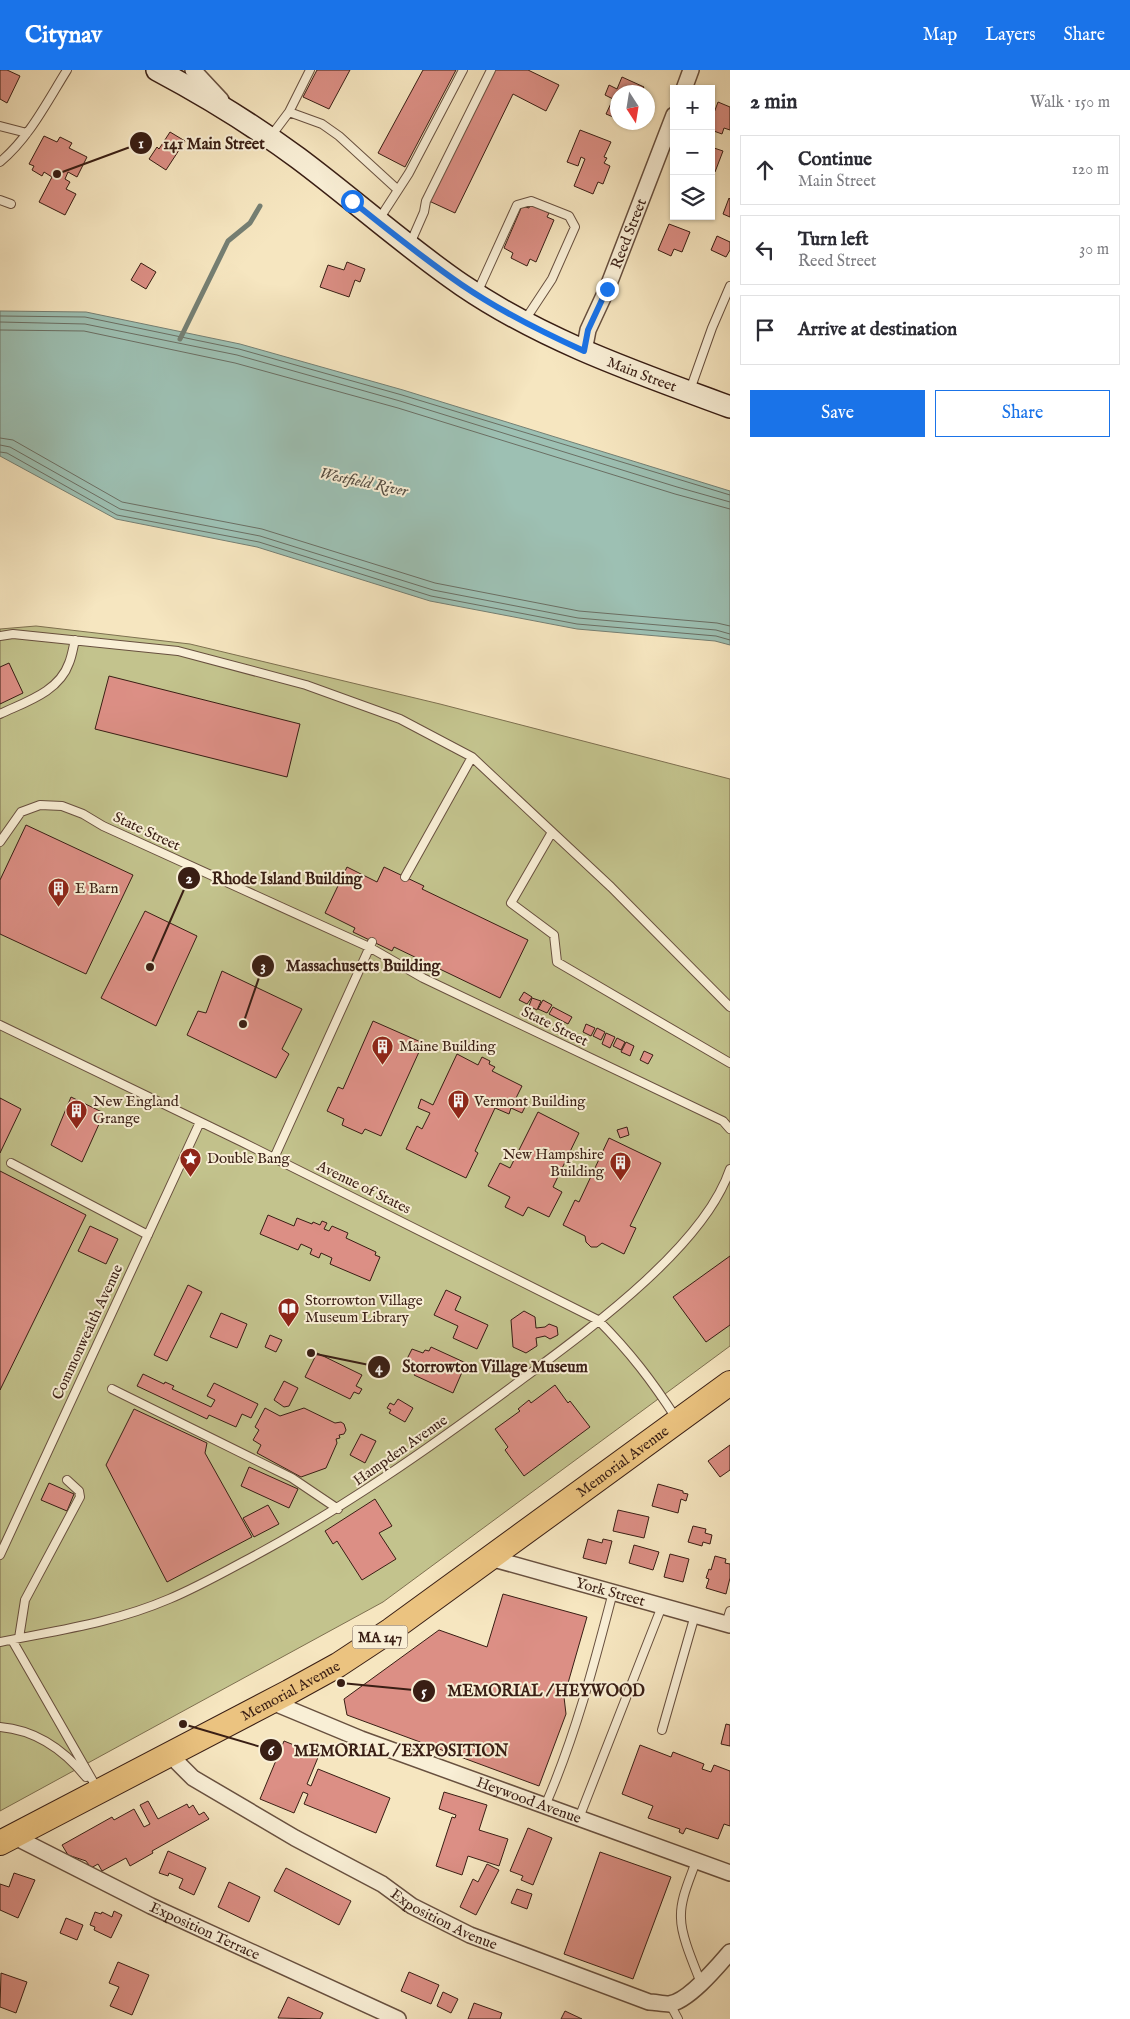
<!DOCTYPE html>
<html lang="en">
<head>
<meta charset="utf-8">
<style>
	body { margin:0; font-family:"IM FELL English",serif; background:#f7f7f7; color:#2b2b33 }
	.controls { position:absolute; right:15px; top:15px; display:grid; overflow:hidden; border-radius:0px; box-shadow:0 1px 4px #0004 }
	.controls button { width:45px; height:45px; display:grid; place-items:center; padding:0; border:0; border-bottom:1px solid #e1e1e2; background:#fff; color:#2b2b33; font:25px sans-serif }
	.compass { position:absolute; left:610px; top:15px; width:45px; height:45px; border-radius:50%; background:#fff; box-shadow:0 1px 4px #0004; rotate:168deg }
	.stop { position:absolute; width:15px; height:15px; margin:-11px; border:4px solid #1a73e8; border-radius:50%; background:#fff }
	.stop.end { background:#1a73e8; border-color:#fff; box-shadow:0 1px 5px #0008 }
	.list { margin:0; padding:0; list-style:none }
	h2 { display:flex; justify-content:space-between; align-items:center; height:65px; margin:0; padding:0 20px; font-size:21px }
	h2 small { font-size:16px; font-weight:400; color:#7c7c81 }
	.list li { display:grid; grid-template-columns:32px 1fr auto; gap:15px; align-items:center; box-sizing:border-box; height:70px; margin:0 10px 10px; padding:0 10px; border:1px solid #e1e1e2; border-radius:0px }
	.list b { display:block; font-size:19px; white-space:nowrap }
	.list p { margin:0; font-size:16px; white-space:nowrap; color:#7c7c81 }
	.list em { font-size:16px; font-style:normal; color:#7c7c81 }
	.actions { display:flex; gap:10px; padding:15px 20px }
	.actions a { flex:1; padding:11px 0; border:1px solid #1a73e8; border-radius:0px; text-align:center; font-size:18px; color:#1a73e8 }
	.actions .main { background:#1a73e8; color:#fff }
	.icon { flex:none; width:28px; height:28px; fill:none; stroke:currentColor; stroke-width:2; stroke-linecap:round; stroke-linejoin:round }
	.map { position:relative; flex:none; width:730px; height:1949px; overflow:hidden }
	header { display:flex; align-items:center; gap:30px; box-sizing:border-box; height:70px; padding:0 25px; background:#1a73e8; color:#fff }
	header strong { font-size:24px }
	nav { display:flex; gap:28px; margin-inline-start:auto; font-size:18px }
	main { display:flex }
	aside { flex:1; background:#fff }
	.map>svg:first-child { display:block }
	.green { fill:#c3c38d; stroke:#7e7050 }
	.water { fill:#9dc0b3; stroke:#757f73 }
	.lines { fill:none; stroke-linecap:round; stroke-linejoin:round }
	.shore { stroke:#6b6f64; stroke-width:1 }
	.stream { stroke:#757f73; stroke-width:5 }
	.building { fill:#dc8f85; stroke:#391e14 }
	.service-casing { stroke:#68503f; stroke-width:10 }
	.minor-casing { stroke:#68503f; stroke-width:18 }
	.secondary-casing { stroke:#391e14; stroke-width:24 }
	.primary-casing { stroke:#391e14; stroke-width:26 }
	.service { stroke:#f9efd6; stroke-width:8 }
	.minor { stroke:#f9efd6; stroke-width:15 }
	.secondary { stroke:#f9efd6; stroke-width:21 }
	.primary { stroke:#ebc380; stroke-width:24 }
	.route { stroke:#1a73e8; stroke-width:6 }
	.labels { text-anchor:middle; stroke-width:4; stroke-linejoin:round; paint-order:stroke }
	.shield { fill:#f9efd6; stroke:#735d4e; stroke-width:1 }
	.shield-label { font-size:14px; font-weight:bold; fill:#391e14 }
	.street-label { font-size:15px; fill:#391e14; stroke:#f9efd6 }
	.poi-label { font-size:15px; fill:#391e14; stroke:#f9efd6; text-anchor:start }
	.water-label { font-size:16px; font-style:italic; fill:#574f44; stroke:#f9efd6 }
	.leader { fill:none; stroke:#391e14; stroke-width:2 }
	.callout-dot { fill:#391e14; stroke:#f9efd6; stroke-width:2 }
	.mark-label { font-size:15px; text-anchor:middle; font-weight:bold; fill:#fff }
	.callout-label { font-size:16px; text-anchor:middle; font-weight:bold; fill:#391e14; stroke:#f9efd6; stroke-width:4; stroke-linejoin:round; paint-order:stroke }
</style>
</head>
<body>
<header>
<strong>Citynav</strong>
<nav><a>Map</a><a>Layers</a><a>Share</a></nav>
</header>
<main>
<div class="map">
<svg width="730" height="1949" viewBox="0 0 730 1949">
	<rect width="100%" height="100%" fill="#f6e6c0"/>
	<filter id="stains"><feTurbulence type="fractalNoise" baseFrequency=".004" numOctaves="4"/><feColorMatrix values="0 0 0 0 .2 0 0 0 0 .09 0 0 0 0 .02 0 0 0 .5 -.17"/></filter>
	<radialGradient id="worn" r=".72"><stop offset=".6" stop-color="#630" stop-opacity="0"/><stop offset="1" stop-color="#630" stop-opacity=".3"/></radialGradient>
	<path class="green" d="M36 556 190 574 440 634 730 709V1276L383 1532 0 1741V559Z"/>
	<path class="water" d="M0 241 86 242 240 274 403 320 730 421V575L715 571 577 559 430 531 257 477 116 449 0 386Z"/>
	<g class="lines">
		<path class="shore" d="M0 246 85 247 239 279 402 325 730 425
			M0 252 85 254 237 285 400 331 677 417 730 432
			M0 260 84 261 235 293 398 338 675 424 730 439
			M0 368 13 370 122 432 262 459 435 513 579 541 717 553 730 556
			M0 375 10 377 120 439 260 466 433 520 578 548 716 560 730 564
			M0 382 7 383 117 445 259 472 431 526 577 554 716 566 730 570"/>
		<path class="stream" d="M180 269 228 171 250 153 260 136"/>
	</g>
	<path class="building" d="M0 0H7L20 6 7 33 0 29Z
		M317 0H350L329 39 303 27Z
		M423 0H456L405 97 378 83Z
		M493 0H528L559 15 546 41 513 24 455 143 429 131Z
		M622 7 644 17 641 22H618V49L606 44 613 29 605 25 609 15 617 19Z
		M718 32 730 37V60L724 58 722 64 711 60V51Z
		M580 60 611 72 604 87 607 88 604 93 610 96 603 114 598 112 593 124 574 116 585 89 581 87 578 96 567 92Z
		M170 62 185 71 166 100 149 89 157 77 159 79Z
		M44 66 57 72 60 67 72 73 69 78 87 87 77 107 68 102 65 109 70 112 66 119 76 124 65 145 39 132 52 107 44 102 42 106 32 100 34 96 29 94Z
		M711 77 723 81 715 102 711 100Z
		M729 128 730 129V147L723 144Z
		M530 134 549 143 547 147 554 150 536 192 530 189 527 196 511 188 513 183 504 178 522 136 529 138Z
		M669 154 690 162 682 182 674 179 671 186 658 180Z
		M717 166 730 172V180L726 187 711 180Z
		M347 192 365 199 360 212 355 210 349 227 320 217 328 195 344 200Z
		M141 193 156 202 146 219 131 210Z
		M9 593 23 623 0 634V597Z
		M109 606 300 654 287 707 95 659Z
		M26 755 133 805 86 904 0 864V810Z
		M347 797 377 812 384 797 424 816 422 819 528 870 500 928 394 877 392 881 353 862 355 858 325 843Z
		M145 841 197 866 156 956 101 928Z
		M222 901 302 939 282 979 289 984 276 1008 187 965 198 941 206 943Z
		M524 922 532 927 527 934 519 930Z
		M532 928 541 931 537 940 529 936Z
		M543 930 552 935 547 943 538 939Z
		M553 937 572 947 568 954 549 944Z
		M373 951 423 973 381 1066 365 1059 362 1064 342 1055 344 1049 327 1041 338 1017 343 1019Z
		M586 954 595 958 591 966 583 962Z
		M597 958 605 962 601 970 593 966Z
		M606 963 615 967 610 978 602 974Z
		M617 968 625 972 621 980 613 976Z
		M626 972 634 976 630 986 621 982Z
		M644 981 653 985 648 994 640 990Z
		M457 984 478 995 482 987 490 991 489 994 495 997 492 1001 522 1016 516 1028 527 1033 522 1043 511 1038 509 1044 495 1038 475 1081 478 1083 466 1108 406 1079 417 1056 422 1059 430 1043 418 1038 421 1029 433 1035Z
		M71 1027 104 1043 82 1092 51 1075Z
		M0 1028 21 1039 0 1083Z
		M538 1042 579 1063 553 1117 562 1122 549 1147 528 1137 523 1146 505 1137 510 1127 488 1116 500 1093 510 1098Z
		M627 1057 629 1065 620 1068 617 1060Z
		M609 1068 661 1093 630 1156 636 1158 624 1184 602 1173 597 1177H591L586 1172 585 1166 563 1155 575 1130 579 1132Z
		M0 1101 86 1145 0 1320Z
		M268 1145 294 1156 297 1148 312 1154 313 1152 320 1155 322 1151 327 1153 324 1159 329 1161 332 1156 348 1163 346 1168 376 1182 375 1185 380 1187 370 1211 330 1194 332 1188 321 1183 319 1188 310 1184 312 1179 301 1174 298 1180 260 1164Z
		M90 1156 118 1169 106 1194 78 1181Z
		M730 1186V1255L706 1272 673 1227Z
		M188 1215 202 1222 167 1291 154 1285Z
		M446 1220 461 1227 455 1240 488 1255 477 1279 453 1268 458 1256 434 1245Z
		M524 1241 535 1247 536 1258 545 1257 549 1254 557 1257 558 1265 550 1269 545 1266 536 1268 537 1276 526 1283 513 1277 511 1250Z
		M221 1243 247 1254 237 1278 210 1267Z
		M270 1265 282 1270 276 1282 265 1277Z
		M431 1277 466 1293 453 1323 414 1305 419 1294 407 1289 412 1279 423 1283 425 1280 429 1281Z
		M317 1283 362 1305 356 1316 362 1319 359 1324 354 1322 350 1329 305 1307Z
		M143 1304 164 1314 165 1312 174 1316 172 1319 211 1337 215 1330 207 1326 214 1313 258 1334 251 1348 242 1344 236 1357 209 1345 207 1349 137 1316Z
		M284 1311 298 1318 289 1336 284 1337 274 1330Z
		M555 1315 568 1333 570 1331 590 1357 524 1406 505 1380 508 1377 495 1359 520 1341 518 1339 529 1330 531 1333Z
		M398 1329 413 1338 405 1352 389 1343 391 1340 387 1338 390 1333 394 1335Z
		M265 1338 280 1346 304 1338 335 1353 341 1352 344 1354 346 1360 344 1364 339 1365 340 1368 336 1369 337 1373 326 1398 301 1407 257 1383 261 1375 253 1370 259 1360 255 1357Z
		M134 1339 207 1373 205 1383 252 1467 167 1512 106 1395Z
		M361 1364 376 1371 365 1393 350 1385Z
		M730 1375V1400L720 1407 708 1391Z
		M249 1397 298 1419 289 1438 241 1416Z
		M49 1413 74 1424 67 1441 41 1430Z
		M658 1414 683 1421V1423L688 1424 686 1431 681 1429 678 1443 652 1436Z
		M375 1429 392 1456 379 1463 396 1489 362 1510 337 1471 333 1474 325 1461Z
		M268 1435 279 1454 254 1467 243 1448Z
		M618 1440 649 1447 644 1468 613 1461Z
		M693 1456 706 1459 705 1463 712 1465 710 1474 703 1472 702 1476 688 1472Z
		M588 1469 602 1473 603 1469 612 1471 606 1494 583 1488Z
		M634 1475 659 1482 653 1500 629 1493Z
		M670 1484 689 1489 683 1512 664 1507Z
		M715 1486 726 1489 725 1493 730 1494V1508L726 1524 706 1518 709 1509 706 1508 709 1499 711 1500Z
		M503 1524 587 1547 564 1627 566 1644 539 1716 347 1645 344 1629 439 1560 487 1577Z
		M726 1654 730 1655V1676L721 1674Z
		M284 1671 319 1685 307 1714 311 1716 318 1699 390 1728 376 1763 304 1734 308 1724 303 1722 294 1743 260 1729Z
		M640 1675 671 1687 673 1682 704 1694 702 1699 711 1702 714 1695 730 1701V1756L724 1754 718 1769 686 1758 683 1764 679 1762 680 1759 648 1748 653 1736 622 1724Z
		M444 1722 487 1735 479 1760 508 1769 499 1796 468 1786 462 1805 436 1796 452 1747 455 1748 456 1745 439 1739Z
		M148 1731 158 1749 187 1734 189 1738 193 1735 199 1745 204 1742 209 1749 152 1781 153 1783 130 1796 126 1788 102 1801 98 1794 91 1798 86 1791 68 1785 62 1775 112 1747 114 1750 134 1739 144 1757 150 1754 140 1735Z
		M528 1758 552 1768 533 1815 521 1810 523 1806 510 1801Z
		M168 1781 206 1798 194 1825 179 1818 183 1809 169 1803 168 1806 159 1803Z
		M600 1782 671 1807 633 1909 564 1884Z
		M487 1794 499 1800 476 1845 460 1837 473 1809 478 1812Z
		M286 1798 351 1831 339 1855 274 1821Z
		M14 1803 35 1810 18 1848 0 1840V1814L9 1817Z
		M229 1812 260 1827 249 1852 218 1837Z
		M517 1819 532 1824 527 1839 511 1833Z
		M114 1841 122 1845 111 1868 94 1860 95 1857 90 1855 95 1842 101 1844 102 1842 112 1847Z
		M66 1848 83 1855 77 1870 60 1863Z
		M118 1892 149 1905 132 1945 110 1936 119 1917 109 1913Z
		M409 1902 439 1915 431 1934 401 1921Z
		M1 1903 27 1912 16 1943 0 1937Z
		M443 1922 458 1929 451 1943 437 1936Z
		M288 1927 323 1943 320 1949 278 1948Z
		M474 1933 502 1943 500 1949H468Z
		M565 1941 582 1949H561Z"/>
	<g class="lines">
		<defs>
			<path id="service" d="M289 42 322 54 339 66 398 120
				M0 56 27 63
				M271 66 289 42 310 0
				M0 92C29 68 47 32 67 0
				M0 130 11 134
				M378 151 409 103 463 0
				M410 174 424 142 426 131 491 0
				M477 223 517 135 531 131 569 146 575 157 552 209 525 250
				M690 320 712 258 730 216
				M0 566 13 564 178 581 306 615 400 649 472 687 611 817 730 937
				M0 644C25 632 59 622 69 593 72 586 73 578 75 570
				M552 762 511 833 554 865 557 892 730 993
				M0 772 21 742 40 735 62 736 83 744 103 756 369 877 423 908 723 1051 730 1059
				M405 807 472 687
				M0 955 242 1072 598 1250C630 1282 652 1311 676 1348
				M274 1088 372 872
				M11 1093 148 1165
				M112 1319 292 1408 338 1439
				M0 1485 200 1052
				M726 1554 730 1541
				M19 1568 25 1530 80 1427 79 1421 67 1410
				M12 1570 98 1720
				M0 1572C59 1560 113 1553 169 1529 193 1519 217 1506 241 1493 340 1441 431 1377 521 1310 587 1261 704 1177 730 1099
				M0 1657C35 1660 64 1680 86 1707
				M662 1660 695 1545
				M545 1736C575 1667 594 1595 613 1522
				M579 1748 662 1536
				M696 1791C690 1809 680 1829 681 1848 681 1866 694 1895 701 1913
				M670 1934 678 1949"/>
			<g id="minor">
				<path d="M193 0 221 30"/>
				<path d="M684 19 691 0"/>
				<path id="s1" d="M584 281 588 260 607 219 674 45"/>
				<path id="s2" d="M490 1488 730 1555"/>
				<path id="s3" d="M272 1632 361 1669 730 1803"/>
				<path id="s4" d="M170 1685 193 1708 295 1768 382 1814 412 1836 470 1865 649 1932C655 1932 662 1934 669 1934 688 1932 718 1896 730 1882"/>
				<path id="s5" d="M13 1766 151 1836 398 1949"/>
			</g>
			<g id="secondary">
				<path id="s6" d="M157 0C206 26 253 55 298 88 353 129 405 176 462 215 544 271 638 303 730 337"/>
			</g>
			<g id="primary">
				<path id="s7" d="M0 1773 289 1622 338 1595 391 1560 730 1313"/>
			</g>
		</defs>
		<use href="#service" class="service-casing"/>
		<use href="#minor" class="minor-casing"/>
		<use href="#secondary" class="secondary-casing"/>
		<use href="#primary" class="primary-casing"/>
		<use href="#service" class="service"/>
		<use href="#minor" class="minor"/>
		<use href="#secondary" class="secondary"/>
		<use href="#primary" class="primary"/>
	</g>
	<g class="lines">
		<path class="route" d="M352 131C388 160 424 189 462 215 500 241 542 262 584 281L588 260 607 219"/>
	</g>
	<defs>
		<symbol id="building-pin" viewBox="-11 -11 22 30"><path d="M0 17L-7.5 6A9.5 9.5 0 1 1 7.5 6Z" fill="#8f2418" stroke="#f9efd6"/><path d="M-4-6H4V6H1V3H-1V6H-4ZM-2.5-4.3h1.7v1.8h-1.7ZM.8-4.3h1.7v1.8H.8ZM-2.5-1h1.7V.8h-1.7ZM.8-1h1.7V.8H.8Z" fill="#fff"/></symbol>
		<symbol id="sight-pin" viewBox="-11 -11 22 30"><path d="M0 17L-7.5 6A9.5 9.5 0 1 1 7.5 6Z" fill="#8f2418" stroke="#f9efd6"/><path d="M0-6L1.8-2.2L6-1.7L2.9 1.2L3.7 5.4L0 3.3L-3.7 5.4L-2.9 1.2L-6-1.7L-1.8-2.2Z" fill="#fff"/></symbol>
		<symbol id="library-pin" viewBox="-11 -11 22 30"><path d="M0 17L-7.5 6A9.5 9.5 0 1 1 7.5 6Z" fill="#8f2418" stroke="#f9efd6"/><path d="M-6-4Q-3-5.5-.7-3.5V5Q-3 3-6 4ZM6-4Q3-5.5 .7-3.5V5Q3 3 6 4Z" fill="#fff"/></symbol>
	</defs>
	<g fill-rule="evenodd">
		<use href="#building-pin" x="46" y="806" width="25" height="34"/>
		<use href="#building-pin" x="370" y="964" width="25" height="34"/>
		<use href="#building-pin" x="446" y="1018" width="25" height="34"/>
		<use href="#building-pin" x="64" y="1028" width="25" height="34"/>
		<use href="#sight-pin" x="178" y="1076" width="25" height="34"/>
		<use href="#building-pin" x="608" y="1080" width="25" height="34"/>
		<use href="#library-pin" x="276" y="1226" width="25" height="34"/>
	</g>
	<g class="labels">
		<rect class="shield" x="352.5" y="1555.5" width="55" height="23" rx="4"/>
		<g class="shield-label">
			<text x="380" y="1572">MA 147</text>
		</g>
		<g class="street-label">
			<text dy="5" stroke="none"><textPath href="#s1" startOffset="126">Reed Street</textPath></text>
			<text dy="5" stroke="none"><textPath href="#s6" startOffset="575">Main Street</textPath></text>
			<text transform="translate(147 761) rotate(25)" y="5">State Street</text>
			<text transform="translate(555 956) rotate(26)" y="5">State Street</text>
			<text transform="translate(364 1117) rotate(26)" y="5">Avenue of States</text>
			<text transform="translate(87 1262) rotate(-65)" y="5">Commonwealth Avenue</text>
			<text transform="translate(400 1380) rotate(-35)" y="5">Hampden Avenue</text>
			<text dy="5" stroke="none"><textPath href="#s7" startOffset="732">Memorial Avenue</textPath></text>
			<text dy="5" stroke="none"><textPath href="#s2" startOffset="125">York Street</textPath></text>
			<text dy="5" stroke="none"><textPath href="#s7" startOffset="328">Memorial Avenue</textPath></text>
			<text dy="5" stroke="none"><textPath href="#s3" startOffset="275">Heywood Avenue</textPath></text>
			<text dy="5" stroke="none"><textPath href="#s4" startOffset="321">Exposition Avenue</textPath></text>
			<text dy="5" stroke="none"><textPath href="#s5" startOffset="214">Exposition Terrace</textPath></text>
		</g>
		<g class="poi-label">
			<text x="75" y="823">E Barn</text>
			<text x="399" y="981">Maine Building</text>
			<text x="93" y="1036">New England<tspan x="93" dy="17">Grange</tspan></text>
			<text x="474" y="1036">Vermont Building</text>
			<text x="604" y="1089" text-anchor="end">New Hampshire<tspan x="604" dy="17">Building</tspan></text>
			<text x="207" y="1093">Double Bang</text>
			<text x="305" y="1235">Storrowton Village<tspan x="305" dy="17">Museum Library</tspan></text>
		</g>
		<g class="water-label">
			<text transform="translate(364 411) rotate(12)" y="6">Westfield River</text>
		</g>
	</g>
	<path class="leader" d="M57 104L141 73M150 897L189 808M243 954L263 896M311 1283L379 1297M341 1613L424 1621M183 1654L271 1680"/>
	<g class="callout-dot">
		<circle cx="57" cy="104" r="5"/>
		<circle cx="150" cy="897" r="5"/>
		<circle cx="243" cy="954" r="5"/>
		<circle cx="311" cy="1283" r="5"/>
		<circle cx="341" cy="1613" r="5"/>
		<circle cx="183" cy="1654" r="5"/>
		<circle cx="141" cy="73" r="12"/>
		<circle cx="189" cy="808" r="12"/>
		<circle cx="263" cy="896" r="12"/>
		<circle cx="379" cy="1297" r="12"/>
		<circle cx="424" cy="1621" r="12"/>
		<circle cx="271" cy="1680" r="12"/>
	</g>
	<g class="mark-label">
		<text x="141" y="78">1</text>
		<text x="189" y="813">2</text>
		<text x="263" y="901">3</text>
		<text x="379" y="1302">4</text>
		<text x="424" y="1626">5</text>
		<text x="271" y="1685">6</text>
	</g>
	<g class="callout-label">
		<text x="214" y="79">141 Main Street</text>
		<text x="287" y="814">Rhode Island Building</text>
		<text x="363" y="901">Massachusetts Building</text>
		<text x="495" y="1302">Storrowton Village Museum</text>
		<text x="546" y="1626">MEMORIAL / HEYWOOD</text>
		<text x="401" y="1686">MEMORIAL / EXPOSITION</text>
	</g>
	<rect width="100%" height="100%" filter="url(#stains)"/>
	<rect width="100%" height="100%" fill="url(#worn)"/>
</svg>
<div class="controls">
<button>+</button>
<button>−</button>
<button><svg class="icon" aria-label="layers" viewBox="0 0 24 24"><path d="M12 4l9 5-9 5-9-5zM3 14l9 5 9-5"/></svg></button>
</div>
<svg class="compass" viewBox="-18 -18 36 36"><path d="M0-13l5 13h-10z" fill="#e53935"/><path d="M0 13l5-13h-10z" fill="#7c7c81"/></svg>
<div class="stop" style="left:352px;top:131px"></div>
<div class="stop end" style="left:607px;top:219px"></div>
</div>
<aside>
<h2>2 min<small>Walk · 150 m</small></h2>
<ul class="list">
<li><svg class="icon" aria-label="ahead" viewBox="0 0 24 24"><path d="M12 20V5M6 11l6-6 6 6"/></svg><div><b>Continue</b><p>Main Street</p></div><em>120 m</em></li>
<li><svg class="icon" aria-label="left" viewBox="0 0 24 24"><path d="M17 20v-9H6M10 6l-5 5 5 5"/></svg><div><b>Turn left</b><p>Reed Street</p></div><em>30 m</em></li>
<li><svg class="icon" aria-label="arrive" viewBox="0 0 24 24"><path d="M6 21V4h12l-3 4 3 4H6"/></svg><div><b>Arrive at destination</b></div></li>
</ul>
<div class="actions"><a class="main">Save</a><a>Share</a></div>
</aside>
</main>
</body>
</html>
